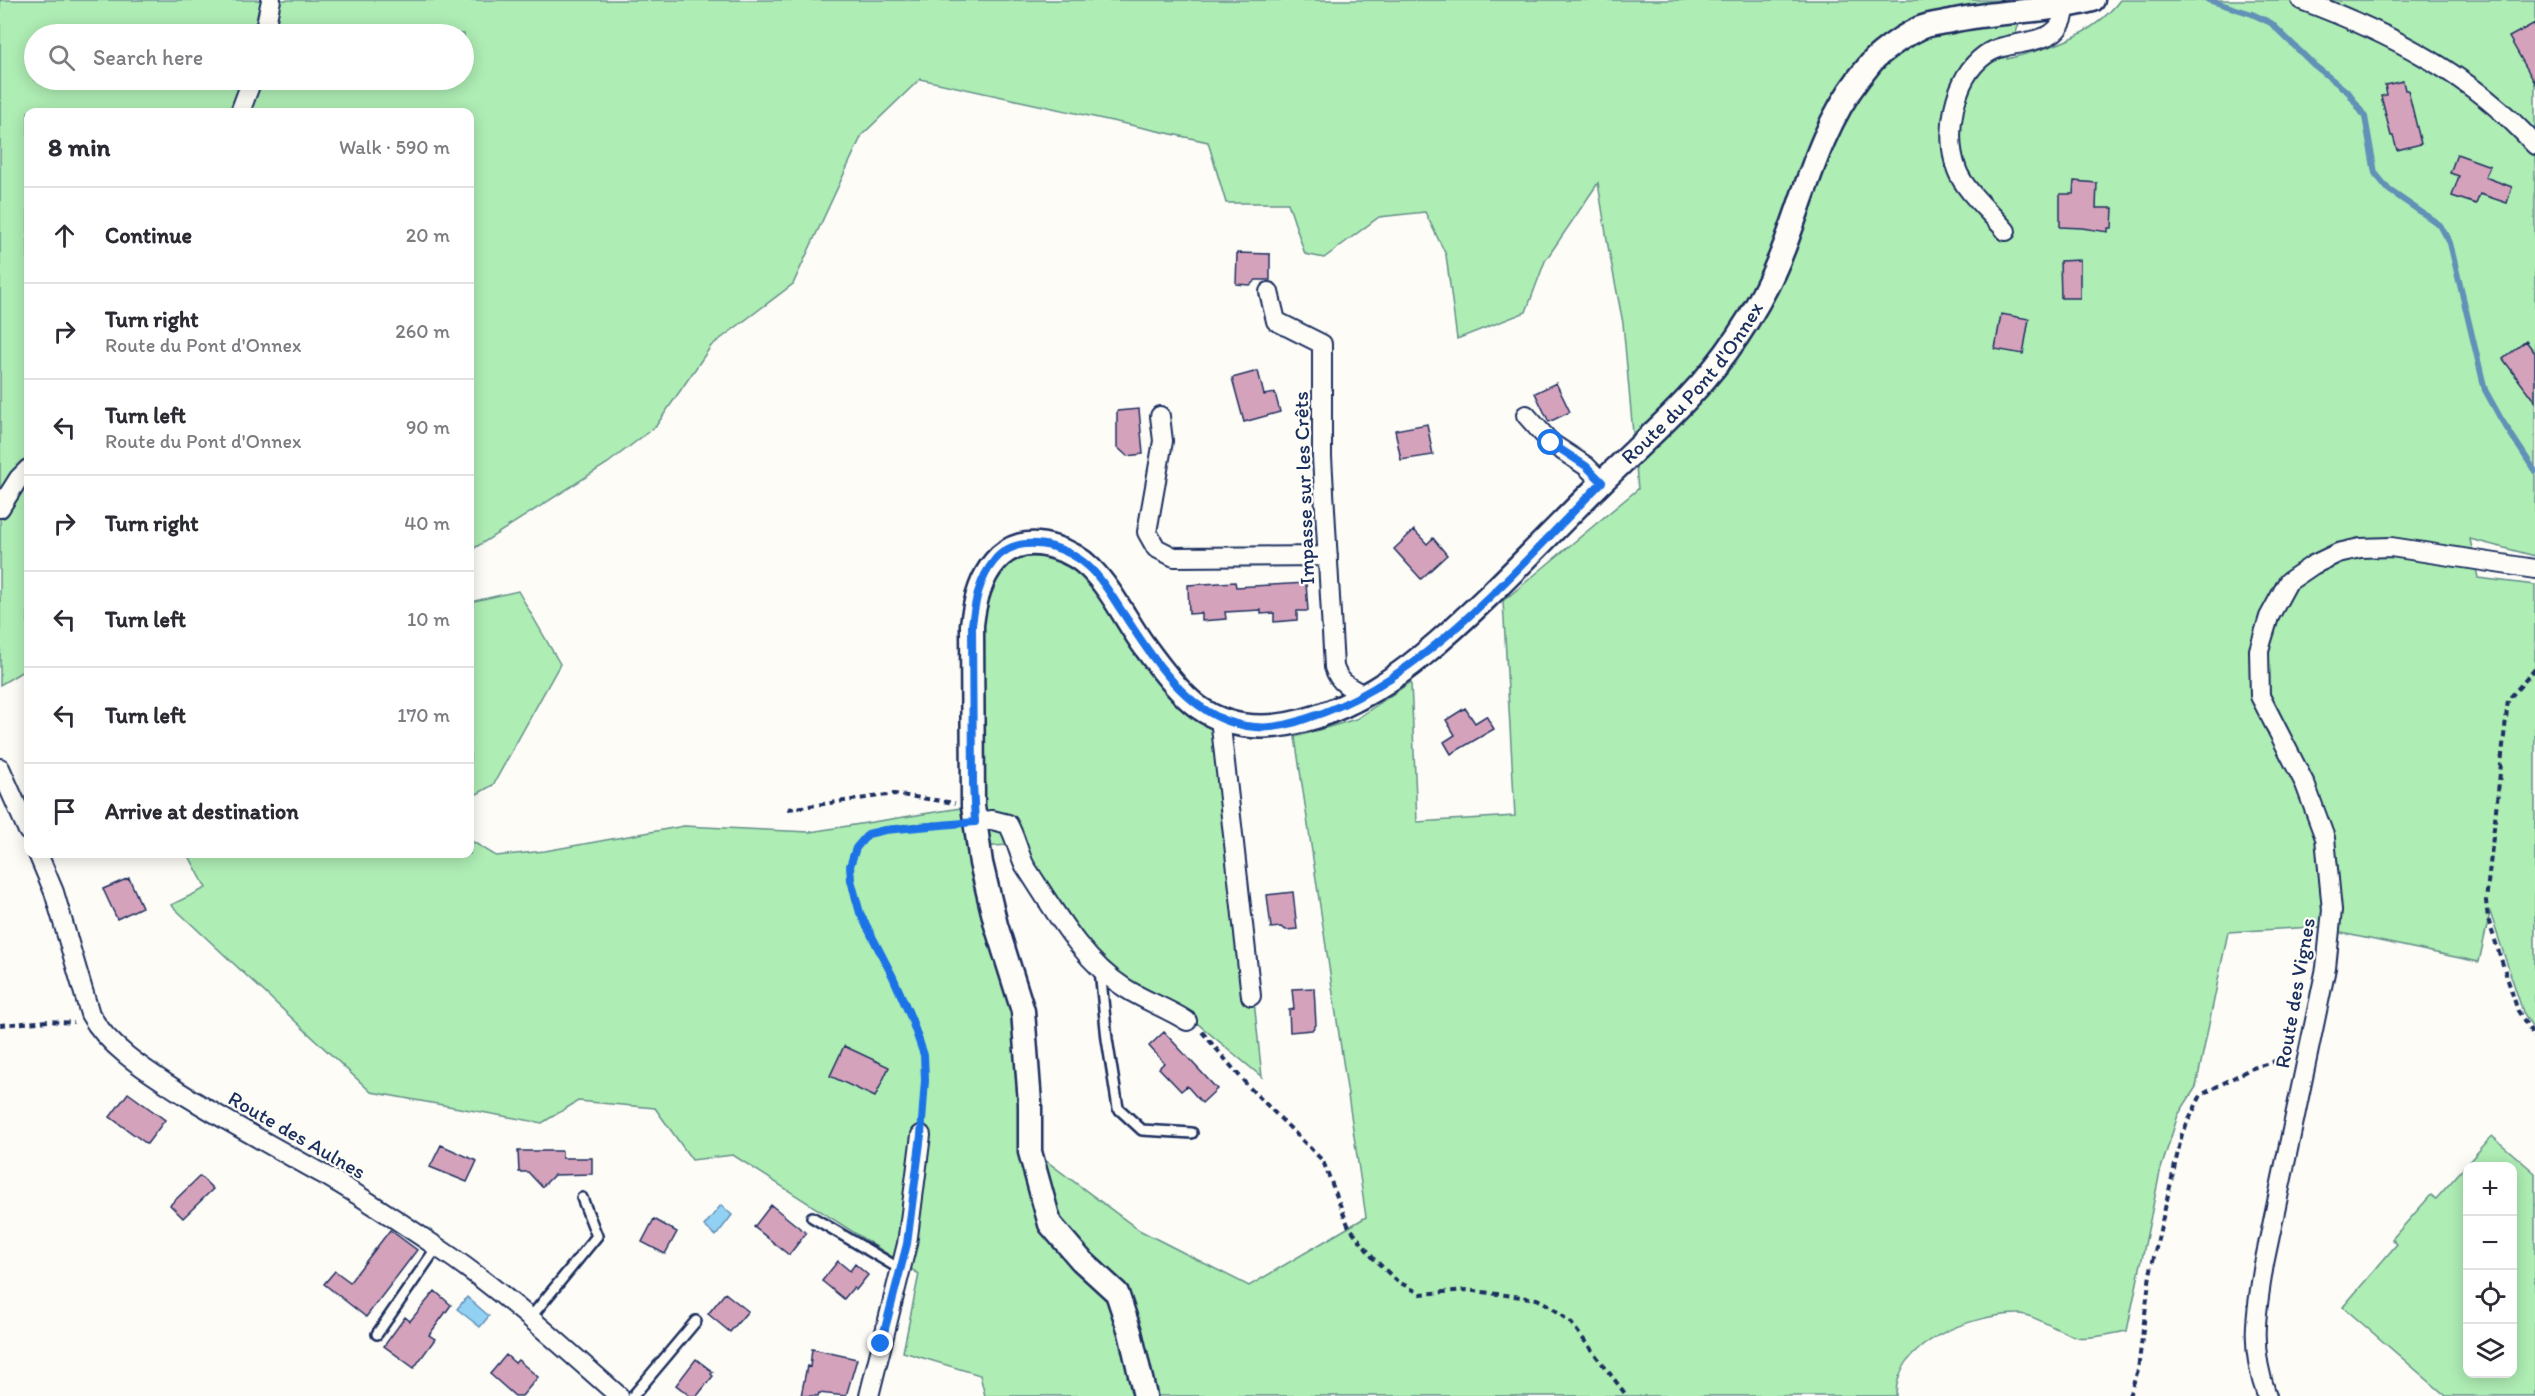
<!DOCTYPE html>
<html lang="en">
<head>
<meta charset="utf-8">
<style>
	body { margin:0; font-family:Itim,sans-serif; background:#f2f2f3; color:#2b2b33 }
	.controls { position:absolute; right:18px; bottom:18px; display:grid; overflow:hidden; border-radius:12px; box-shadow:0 3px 15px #0003 }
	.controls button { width:54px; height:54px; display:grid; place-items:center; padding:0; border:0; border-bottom:2px solid #e1e1e2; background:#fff; color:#2b2b33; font:30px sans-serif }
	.stop { position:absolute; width:18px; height:18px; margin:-14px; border:4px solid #1a73e8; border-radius:50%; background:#fff }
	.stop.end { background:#1a73e8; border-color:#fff; box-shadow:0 2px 6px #0008 }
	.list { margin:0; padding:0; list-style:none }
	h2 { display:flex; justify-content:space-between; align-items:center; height:78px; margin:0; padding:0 24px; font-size:26px }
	h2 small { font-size:20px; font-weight:400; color:#7c7c81 }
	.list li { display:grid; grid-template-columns:39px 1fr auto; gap:18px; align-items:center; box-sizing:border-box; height:96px; padding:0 24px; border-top:2px solid #e1e1e2 }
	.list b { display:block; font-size:22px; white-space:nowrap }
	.list p { margin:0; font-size:20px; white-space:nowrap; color:#7c7c81 }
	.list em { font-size:20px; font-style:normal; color:#7c7c81 }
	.icon { flex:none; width:33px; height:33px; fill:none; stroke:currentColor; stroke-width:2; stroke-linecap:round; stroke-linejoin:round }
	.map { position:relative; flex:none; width:2535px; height:1396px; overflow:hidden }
	.search { position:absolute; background:#fff; box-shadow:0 3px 15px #0003; left:24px; top:24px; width:450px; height:66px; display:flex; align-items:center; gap:15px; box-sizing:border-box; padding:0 21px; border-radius:33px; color:#7c7c81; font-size:22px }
	.panel { position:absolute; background:#fff; box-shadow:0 3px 15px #0003; left:24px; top:108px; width:450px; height:750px; border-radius:12px }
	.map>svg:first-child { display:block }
	.green { fill:#aeedb4; stroke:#648e89; stroke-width:1.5; fill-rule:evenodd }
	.water { fill:#92d1f3; stroke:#6290b7; stroke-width:1.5 }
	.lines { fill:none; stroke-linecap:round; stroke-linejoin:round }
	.stream { stroke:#6290b7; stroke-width:6 }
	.building { fill:#d5a2bc; stroke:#1b2f5e; stroke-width:1.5 }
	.service-casing { stroke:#1b2f5e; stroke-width:14 }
	.minor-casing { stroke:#1b2f5e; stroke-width:22 }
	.tertiary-casing { stroke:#1b2f5e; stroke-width:27 }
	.path { stroke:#1b2f5e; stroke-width:4; stroke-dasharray:6 4.5; stroke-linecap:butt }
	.service { stroke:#fdfcf7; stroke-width:9 }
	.minor { stroke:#fdfcf7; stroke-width:18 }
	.tertiary { stroke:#fdfcf7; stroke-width:22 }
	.route { stroke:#1a73e8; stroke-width:8 }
	.labels { text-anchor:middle; stroke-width:4.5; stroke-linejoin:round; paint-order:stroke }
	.street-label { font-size:21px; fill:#1b2f5e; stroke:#fdfcf7 }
</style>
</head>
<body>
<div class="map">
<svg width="2535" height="1396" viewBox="0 0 2535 1396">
	<rect width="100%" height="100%" fill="#fdfcf7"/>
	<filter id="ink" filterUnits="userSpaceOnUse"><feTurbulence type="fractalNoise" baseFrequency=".0167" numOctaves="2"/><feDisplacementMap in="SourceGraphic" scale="12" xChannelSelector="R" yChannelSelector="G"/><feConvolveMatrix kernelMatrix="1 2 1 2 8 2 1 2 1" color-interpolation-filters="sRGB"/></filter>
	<g filter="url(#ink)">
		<path class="green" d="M0 0H2027L2007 59C2050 48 2092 37 2120 0H2535V556L2470 539 2478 578 2535 585V1031L2523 1012 2490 912 2479 962 2313 927 2228 932 2196 1087 2178 1115 2160 1172 2127 1331C2114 1333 2088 1340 2077 1337 2059 1333 2033 1313 2017 1314 1971 1315 1895 1342 1896 1396H985L980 1375 903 1352 919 1274 733 1155 692 1160 655 1108 578 1101 542 1123 371 1092 171 905 206 888 188 854H470V840L496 856 545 851 684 826 810 832 973 806 972 625 1013 548 1068 552 1227 744 1262 1077 1175 1005 1112 975 1008 845 980 847 1030 1103 1045 1160 1139 1230 1249 1286 1366 1217 1295 737 1356 719 1411 682 1417 822 1515 816 1503 601 1638 489 1623 323 1608 246 1598 183 1545 261 1526 312 1457 339 1446 255 1425 212 1379 217 1324 258 1305 254 1288 203H1226L1208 142 920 79 862 135 793 284 711 346 656 426 608 463 470 551V112H28V668L0 685ZM34 34H464V80H34Z
			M518 591 560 664 493 785 470 798V602Z
			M2492 1136 2535 1173V1396H2446L2343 1307 2397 1244 2392 1239 2431 1195 2436 1199ZM2468 1166H2512V1374H2468Z"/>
		<path class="water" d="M721 1205 732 1215 716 1236 704 1226Z
			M467 1297 489 1316 480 1327 457 1309Z"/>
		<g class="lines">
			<path class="stream" d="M2208 0 2252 14 2271 23 2314 65 2349 93 2365 117 2375 173 2389 190 2440 225 2450 243 2485 390 2501 419 2535 471"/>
		</g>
		<path class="building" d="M2535 23V83L2509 37Z
			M2403 81 2405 90H2408L2421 144 2397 150 2393 136H2391L2381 96 2387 95 2385 85Z
			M2457 154 2490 166 2485 177 2512 187 2507 203 2480 194 2476 204 2452 196 2459 176 2450 173Z
			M2074 181 2097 183 2096 208H2113L2112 228H2108V232L2082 228 2060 227V194H2073Z
			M1237 253 1270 254V280H1256L1250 285 1236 284Z
			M2080 260V298H2061L2060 261Z
			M2001 314 2029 319 2023 354 1995 349Z
			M2526 341 2535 353V402L2503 359Z
			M1258 371 1264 395 1275 393 1280 412 1244 422 1232 378Z
			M1556 383 1570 412 1549 422 1535 393Z
			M1139 409 1143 454 1127 456 1117 447V411Z
			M1427 424 1433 455 1401 460 1395 430Z
			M1414 530 1427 544 1433 538 1447 555 1421 579 1394 549Z
			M1235 582 1236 587 1306 583 1308 611H1297V620L1274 622V613L1261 614V610L1225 612 1226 619 1202 621V613L1189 614 1188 585Z
			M1465 708 1475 723 1486 716 1494 729 1451 754 1444 742 1455 735 1446 720Z
			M129 878 142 907 117 919 103 889Z
			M1293 892 1297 929 1286 930 1281 927 1271 928 1267 895Z
			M1314 988 1316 1025 1312 1030 1290 1032 1289 1010 1294 1009 1292 989Z
			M1164 1032 1217 1089 1202 1103 1187 1086 1181 1091 1159 1068 1164 1063 1149 1046Z
			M844 1046 889 1067 875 1097 830 1076Z
			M128 1093 165 1120 147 1144 110 1117Z
			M441 1145 477 1161 467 1182 430 1167Z
			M518 1151H562V1158H592V1174L554 1175 542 1187 528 1172H519Z
			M200 1176 213 1189 183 1218 170 1205Z
			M771 1205 806 1233 789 1255 754 1227Z
			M654 1219 677 1232 665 1254 642 1242Z
			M390 1230 417 1250 366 1317 324 1284 335 1271 350 1282Z
			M838 1261 850 1271 855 1264 868 1275 856 1290 853 1288 844 1299 822 1281Z
			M435 1291 451 1305 429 1335 435 1339 414 1368 384 1346 405 1317 410 1321Z
			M725 1293 748 1311 730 1332 708 1314Z
			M812 1349 857 1359 846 1396 819 1393 818 1396H801L807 1366 810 1367Z
			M506 1355 515 1363 518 1360 538 1377 522 1396H515L490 1374Z
			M696 1359 713 1372 711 1374 713 1376 697 1396H690L676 1385Z"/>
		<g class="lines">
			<defs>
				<path id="service" d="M1100 970 1107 1039 1118 1108 1142 1130 1192 1133
					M812 1217 900 1269
					M530 1318 597 1236 582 1198
					M377 1334 437 1247
					M633 1396 696 1321"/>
				<path id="minor" d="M2301 0C2388 32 2473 75 2535 145
					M264 34 271 0
					M240 112 252 80
					M2006 231C1992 214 1964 190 1957 170 1944 135 1953 78 1985 55 2011 36 2063 51 2065 8
					M1269 292 1276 321 1322 344V457L1334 667C1339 683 1350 688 1364 695
					M1526 415 1551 443 1586 466 1602 482
					M1160 416 1163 441 1147 532 1156 548 1174 557 1328 556
					M0 508 19 478 28 469
					M1220 718 1251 996
					M0 768 28 831
					M975 822 992 820 1008 824C1016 838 1018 852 1025 866 1053 908 1082 961 1125 988 1145 1001 1167 1008 1187 1021
					M38 854 54 892 90 1014C108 1047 147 1071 178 1091 227 1122 278 1149 328 1177 366 1199 403 1224 440 1249 504 1292 561 1345 619 1396
					M869 1396 907 1244 921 1135
					M2267 1396C2249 1346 2256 1314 2264 1264L2326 968 2332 910 2325 838 2305 784 2260 696 2259 650 2269 617 2288 582 2313 565 2338 553 2360 548 2391 547 2535 569"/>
				<g id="tertiary">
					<path id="s1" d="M1145 1396 1130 1332 1117 1293 1081 1260 1050 1224 1030 1152V1103L1023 1011 996 925 981 863 973 806 972 625C977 578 1000 529 1056 548 1069 552 1081 559 1090 568 1113 591 1126 621 1145 647 1158 665 1179 693 1198 707 1267 756 1367 702 1423 655 1487 602 1542 541 1601 483 1649 436 1700 393 1737 337 1756 309 1773 277 1785 245 1807 187 1821 128 1859 78 1866 70 1872 60 1880 54 1891 45 1907 34 1920 28 1929 24 1941 23 1951 21 1998 10 2047 13 2093 0"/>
				</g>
			</defs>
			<use href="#service" class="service-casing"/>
			<use href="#minor" class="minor-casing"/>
			<use href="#tertiary" class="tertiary-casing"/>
			<path class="path" d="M2535 669 2508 700 2486 901 2488 919 2518 1011 2535 1037
				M788 809 894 794 955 803
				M0 1025 48 1021 74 1023
				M1202 1032 1248 1086 1323 1161 1348 1225 1373 1258 1397 1281 1421 1294 1466 1290 1537 1299 1550 1306 1571 1323 1627 1396
				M923 1117C924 1097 928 1073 923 1053 917 1027 905 1001 893 977 877 945 830 877 860 843 863 840 866 836 870 834 888 825 934 825 955 823
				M2129 1396 2138 1370 2150 1274 2182 1134 2201 1095 2250 1069 2288 1057"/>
			<use href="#service" class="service"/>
			<use href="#minor" class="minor"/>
			<use href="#tertiary" class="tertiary"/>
		</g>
	</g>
	<g class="lines" filter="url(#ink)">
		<path class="route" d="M881 1344 907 1244 921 1135 925 1080 924 1055 911 1018 893 977 860 913 851 880 850 866 856 848 868 834 885 830 975 822 973 784 972 625C975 602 979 579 994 561 1017 532 1064 544 1088 566 1102 578 1112 597 1123 613 1154 660 1192 723 1255 727 1273 729 1292 724 1308 718 1422 683 1520 565 1602 482L1586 466 1551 443"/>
	</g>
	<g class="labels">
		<g class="street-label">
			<text dy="7" stroke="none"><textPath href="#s1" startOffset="1794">Route du Pont d'Onnex</textPath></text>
			<text transform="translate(1304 488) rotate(-92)" y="7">Impasse sur les Crêts</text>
			<text transform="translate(2295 993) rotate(-80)" y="7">Route des Vignes</text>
			<text transform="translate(297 1135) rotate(30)" y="7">Route des Aulnes</text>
		</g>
	</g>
</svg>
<div class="controls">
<button>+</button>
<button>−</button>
<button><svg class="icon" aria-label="locate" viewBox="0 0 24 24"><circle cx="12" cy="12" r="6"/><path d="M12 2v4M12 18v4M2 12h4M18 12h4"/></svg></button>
<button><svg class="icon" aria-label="layers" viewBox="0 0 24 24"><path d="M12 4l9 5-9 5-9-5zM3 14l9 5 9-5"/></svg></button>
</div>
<div class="stop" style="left:1551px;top:443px"></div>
<div class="stop end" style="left:881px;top:1344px"></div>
<div class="search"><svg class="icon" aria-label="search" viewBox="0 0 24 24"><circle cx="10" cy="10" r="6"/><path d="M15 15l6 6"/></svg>Search here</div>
<section class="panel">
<h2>8 min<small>Walk · 590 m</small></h2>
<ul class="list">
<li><svg class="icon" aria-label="ahead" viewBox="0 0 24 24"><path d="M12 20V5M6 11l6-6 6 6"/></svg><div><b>Continue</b></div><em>20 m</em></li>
<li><svg class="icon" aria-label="right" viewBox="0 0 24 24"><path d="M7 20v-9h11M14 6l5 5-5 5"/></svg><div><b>Turn right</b><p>Route du Pont d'Onnex</p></div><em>260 m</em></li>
<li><svg class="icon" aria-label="left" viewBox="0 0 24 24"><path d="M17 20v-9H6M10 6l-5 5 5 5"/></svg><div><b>Turn left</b><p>Route du Pont d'Onnex</p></div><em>90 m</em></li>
<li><svg class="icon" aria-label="right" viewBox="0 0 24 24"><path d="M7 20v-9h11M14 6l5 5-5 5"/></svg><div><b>Turn right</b></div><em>40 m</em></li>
<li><svg class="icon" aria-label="left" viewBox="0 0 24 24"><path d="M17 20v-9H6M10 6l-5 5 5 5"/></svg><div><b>Turn left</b></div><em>10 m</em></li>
<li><svg class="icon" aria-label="left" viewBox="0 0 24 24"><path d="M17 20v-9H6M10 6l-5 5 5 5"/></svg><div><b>Turn left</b></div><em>170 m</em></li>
<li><svg class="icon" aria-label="arrive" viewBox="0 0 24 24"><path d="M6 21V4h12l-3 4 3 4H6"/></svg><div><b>Arrive at destination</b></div></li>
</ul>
</section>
</div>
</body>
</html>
